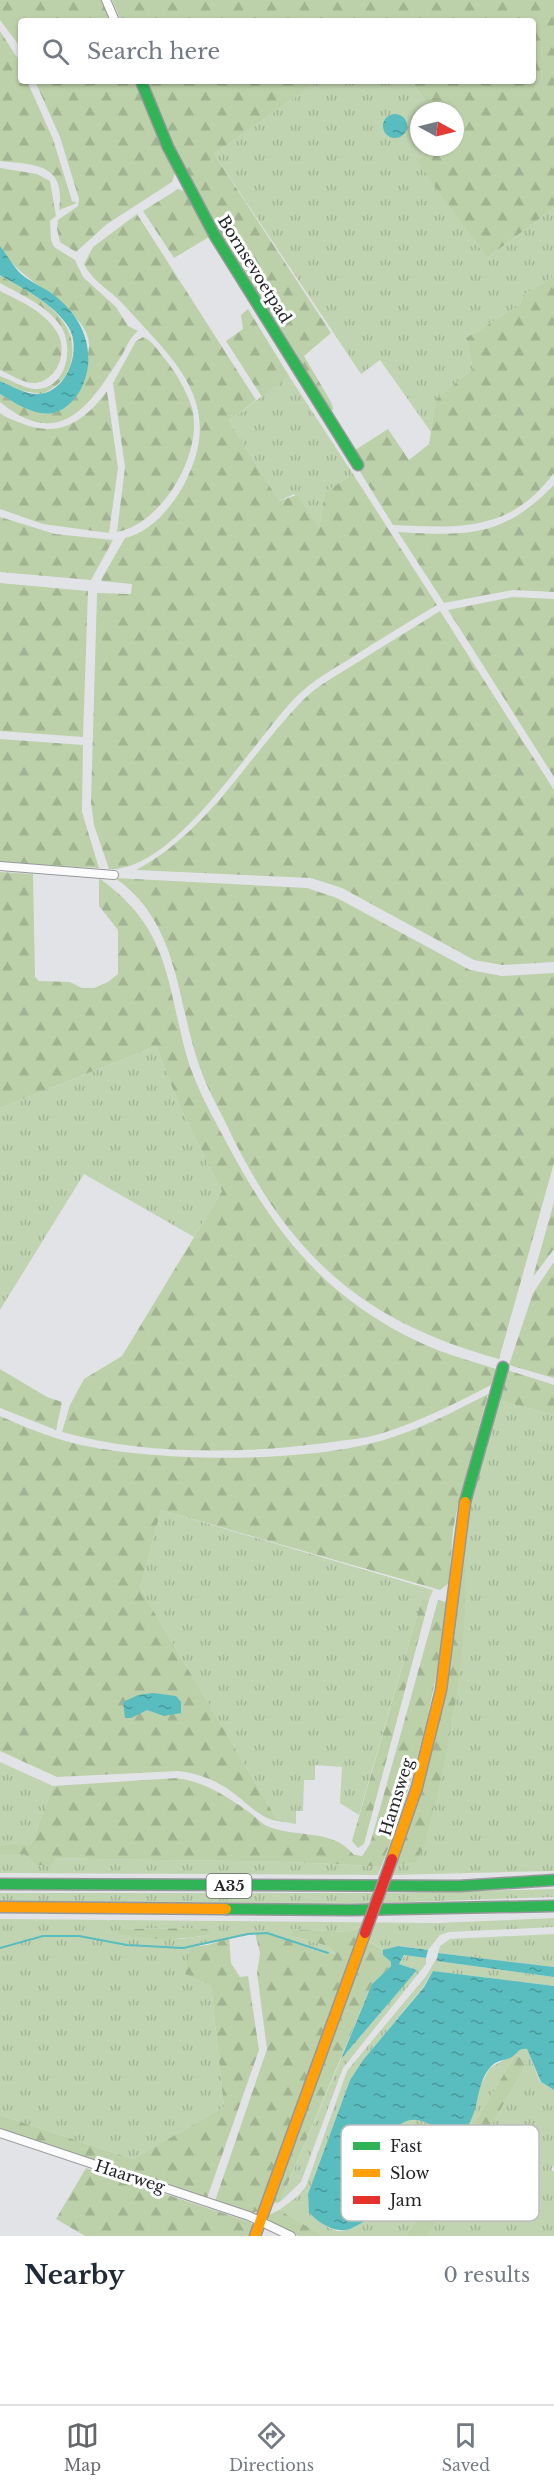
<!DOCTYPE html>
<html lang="en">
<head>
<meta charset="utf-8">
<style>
	body { margin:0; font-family:"Libre Baskerville",serif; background:#f6f6f7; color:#1f2937 }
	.compass { position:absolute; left:410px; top:102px; width:54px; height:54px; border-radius:50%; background:#fff; box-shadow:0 2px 4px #0004; rotate:97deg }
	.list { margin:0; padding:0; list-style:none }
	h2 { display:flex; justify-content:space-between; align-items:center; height:78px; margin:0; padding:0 24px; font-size:26px }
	h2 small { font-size:20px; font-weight:400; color:#747a83 }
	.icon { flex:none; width:33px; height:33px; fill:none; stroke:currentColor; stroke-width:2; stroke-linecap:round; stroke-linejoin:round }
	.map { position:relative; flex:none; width:554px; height:2236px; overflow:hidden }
	.search { position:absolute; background:#fff; box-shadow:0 2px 4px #0004; left:18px; right:18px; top:18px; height:66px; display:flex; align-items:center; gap:15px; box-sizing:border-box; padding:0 21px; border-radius:6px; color:#747a83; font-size:22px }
	.sheet { height:168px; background:#fff }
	nav { display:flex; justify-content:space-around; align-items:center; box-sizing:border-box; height:84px; border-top:2px solid #e0e1e3; background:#fff; font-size:16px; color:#747a83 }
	nav a { display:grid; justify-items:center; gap:3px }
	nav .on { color:#66676a }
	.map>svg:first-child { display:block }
	.grass { fill:url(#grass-tufts); fill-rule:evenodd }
	.forest { fill:url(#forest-firs) }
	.water { fill:url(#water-ripples) }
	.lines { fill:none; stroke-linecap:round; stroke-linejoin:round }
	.stream { stroke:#59bcbe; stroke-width:2 }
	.street-casing { stroke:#97989b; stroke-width:10 }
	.fast-casing { stroke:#97989b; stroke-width:13 }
	.slow-casing { stroke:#97989b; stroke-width:13 }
	.street { stroke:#fbfbfb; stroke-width:8 }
	.fast { stroke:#30b455; stroke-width:10 }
	.slow { stroke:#ff9f0a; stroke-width:10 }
	.jam-bridge-casing { stroke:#97989b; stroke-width:13; stroke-linecap:butt }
	.jam-bridge { stroke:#e5322d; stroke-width:10 }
	.labels { text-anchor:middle; stroke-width:6; stroke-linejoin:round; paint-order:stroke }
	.shield { fill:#fff; stroke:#656668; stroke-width:1.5 }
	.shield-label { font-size:15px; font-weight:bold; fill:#232427 }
	.street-label { font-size:16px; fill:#232427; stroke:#fff }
	.key { fill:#fff; stroke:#bdbdbe; stroke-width:1.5 }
	.key-label { font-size:16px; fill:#232427 }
</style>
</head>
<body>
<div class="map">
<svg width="554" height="2236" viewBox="0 0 554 2236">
	<defs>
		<pattern id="grass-tufts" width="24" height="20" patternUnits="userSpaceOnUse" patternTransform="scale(1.5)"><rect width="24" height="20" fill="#c0d4b1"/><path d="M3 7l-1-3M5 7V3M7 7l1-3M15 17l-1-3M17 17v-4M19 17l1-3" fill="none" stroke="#a5b698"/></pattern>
		<pattern id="forest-firs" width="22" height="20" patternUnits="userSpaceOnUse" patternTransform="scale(1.5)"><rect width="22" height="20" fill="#bcd1a9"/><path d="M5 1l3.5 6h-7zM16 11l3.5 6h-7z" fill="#a1b391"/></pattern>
		<pattern id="water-ripples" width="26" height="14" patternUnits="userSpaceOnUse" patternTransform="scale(1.5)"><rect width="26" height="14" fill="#59bcbe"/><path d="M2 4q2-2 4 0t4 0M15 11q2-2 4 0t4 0" fill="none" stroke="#49999a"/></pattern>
	</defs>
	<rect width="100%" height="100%" fill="#e2e3e7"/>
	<path class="grass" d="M318 81H411L433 111H419V147H435L418 161 487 258 554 208V276L523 295 520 305 466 338 473 369 436 399 431 432 380 360 361 374 214 154Z
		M289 376 353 474 325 492 319 530 294 494 279 501 229 421Z
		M156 1046 180 1107 222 1191 194 1237 84 1174 0 1310V1108Z
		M498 1400 554 1415V1871L390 1875 452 1724 460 1658 463 1542 468 1510Z
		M161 1510 433 1590 429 1600 422 1598 359 1815 340 1803 342 1767 315 1765V1780H304L303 1811H296V1824L278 1821 140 1588Z
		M0 1762 53 1786 31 1845H0Z
		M0 1854H24L36 1865H52L56 1858C165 1862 273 1858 381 1867L378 1875 0 1873Z
		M554 1889V1897L380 1903 0 1902V1893H397Z
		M554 1918V1927L449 1932 440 1935 428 1950 398 1946 383 1950 367 1940 362 1952 351 1953 359 1927 348 1932 291 1929 292 1936 328 1946 335 1955H326L273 1933H255L191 1947 211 1985 224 2107 133 2159 0 2115V1919L437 1923ZM195 1928 207 1929 209 1935 181 1939 121 1929Z
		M554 1934V1967L438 1953 440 1946 450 1939Z
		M405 1955 426 1958V1964L343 2068 301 2182 280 2202 341 2059 417 1970 399 1964Z
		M438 1956V1961L554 1977V1986L433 1971 423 1987 363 2060 350 2080 308 2194C309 2214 317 2224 337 2231 345 2232 352 2228 359 2224 398 2199 382 2134 405 2121 422 2112 438 2135 461 2132L474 2109 478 2089 490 2068 524 2048 527 2049 540 2082 554 2090V2164L551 2170 554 2171V2236H428L527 2063 516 2054 406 2236H324L279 2210 298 2196 306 2186 347 2071 426 1976Z"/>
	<path class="forest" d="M0 0H102L111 21H21V48L0 20Z
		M112 0H554V208L487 258 417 161 435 147H455V111H433L411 81H533V21H121Z
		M0 31 18 59 21 81H27L53 139 72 201 77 203 59 210C66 164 37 165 0 161Z
		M35 81H137L175 173 172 182 107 224 76 252 60 242 57 229 58 220 78 206 79 199 60 137Z
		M146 81H318L214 154 331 333 304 356 331 402 333 408 331 415 274 336 175 150Z
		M0 168 37 174 50 181 56 216 50 221 51 240 54 247 75 260 83 277 116 307 128 326 138 331C128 339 127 348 120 358 89 407 59 451 0 402V394C17 404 34 416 55 412 71 409 74 396 78 382 82 371 88 358 89 347 92 310 13 279 0 246 0 234 0 184 0 168Z
		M178 189 185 191 209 237 174 258 143 211Z
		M137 214 256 400 229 421 279 501 297 495 319 529 325 492 353 474 437 605C408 622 379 640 351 658 333 669 314 680 299 694 254 738 176 872 109 869L94 825 91 802 97 593 131 594 132 584 101 581 102 578 125 538C149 533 170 509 182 488 229 403 174 361 122 303 109 289 93 282 84 264L93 247Z
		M0 275C30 293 78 315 72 356 70 375 59 386 42 394L22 391 0 381V376C11 380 23 388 34 389 67 391 75 346 60 325 46 305 21 295 0 283Z
		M554 276V473C510 532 460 528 393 525L349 454 388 429 409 460 429 444 436 399 473 369 466 338 520 305 523 295Z
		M0 291C20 301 44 311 57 332 68 350 59 380 35 383 24 384 10 374 0 370Z
		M248 309 289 376 262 397 226 341 243 329 241 315Z
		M143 337C152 340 159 352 165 359 176 372 187 392 192 408 204 453 162 524 117 532L125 467 113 383 136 341Z
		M107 391 118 468 109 533 43 524 0 509V413C6 418 14 420 21 423 59 439 85 421 107 391Z
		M554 485V592L513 590 444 603 398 532C468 536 502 538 554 485Z
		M0 517 55 534 113 540 91 580 0 572Z
		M0 583 88 591 83 737 0 731Z
		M513 597 554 599V777L448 610Z
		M440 611 554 790V962L502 965 474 960 342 888 311 878 136 870C209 831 246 759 302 701 318 685 339 674 358 662 385 645 413 628 440 611Z
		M0 739 83 745 82 812 99 868 0 863Z
		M0 872 33 874 35 977 39 981 70 982 82 988H94L108 982 118 974V930L99 906V878C167 927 166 975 185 1050 194 1085 213 1117 230 1149 277 1237 328 1299 419 1342 444 1354 471 1361 496 1369L491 1385C456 1403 421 1421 383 1433 364 1439 344 1440 325 1443 242 1454 142 1455 62 1432L70 1405 84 1379 122 1356 222 1191 180 1107 156 1046 0 1108Z
		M115 878 307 888 337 898 470 970 502 976 554 973V1163L499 1359C364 1322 292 1258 231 1134 221 1112 208 1091 200 1068 176 1001 180 923 115 878Z
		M554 1202V1249L533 1277Z
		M554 1262V1378L509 1365 533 1293Z
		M0 1369 47 1397 62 1402 56 1430 0 1408Z
		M507 1370 554 1385V1415L498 1400Z
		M488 1394 458 1505 453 1530 449 1583 440 1590 161 1510 140 1588 278 1821C258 1819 240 1795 223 1786 208 1777 194 1773 178 1771L57 1777 0 1751V1416C27 1428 56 1440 86 1446 165 1462 307 1463 384 1440 421 1429 455 1411 488 1394Z
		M463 1542C472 1623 453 1733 433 1811 428 1829 426 1847 415 1862L394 1865 416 1800Z
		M422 1598 429 1600 364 1844 358 1848 352 1841Z
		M438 1600 446 1602 447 1606C435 1698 415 1781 381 1867 273 1858 165 1862 56 1858L52 1865H36L24 1854H0V1845H31L53 1786 177 1778C205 1782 226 1796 249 1812 255 1816 260 1823 267 1826 296 1839 331 1827 354 1855L362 1856 370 1844Z
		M360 1927 261 2210 253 2213 215 2201 267 2049 257 1973 260 1953 255 1933H273L326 1955 335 1954 328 1946 292 1936 291 1929 348 1932Z
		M195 1928 207 1929 210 1933 209 1935C174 1940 154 1941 118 1933L121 1929Z
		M229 1938 231 1963 240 1977 248 1976 259 2050 207 2198 0 2129V2115L133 2159 224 2107 211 1985 185 1974 191 1947 208 1945Z
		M366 1940 383 1950V1955L391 1962V1966L372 1984 280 2202 271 2204Z
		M516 2054 527 2063 428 2236H406Z
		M86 2168 250 2222 254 2227 251 2236H85L56 2219Z
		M279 2210 324 2236H298L270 2221 267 2216Z"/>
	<path class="water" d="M383 126a12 12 0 1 1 24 0a12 12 0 1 1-24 0Z
		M0 246C6 254 12 264 19 272 27 280 40 286 50 292 75 310 91 335 88 366 86 381 79 397 67 406 46 424 20 406 0 394V381C12 386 26 395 39 394 67 392 82 350 69 328 55 304 23 289 0 275Z
		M153 1693 176 1696 181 1702V1713L164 1716 147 1710 131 1718H125L123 1702 138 1695Z
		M398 1946 428 1950 426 1958 404 1955 399 1964 417 1970 341 2059 372 1984 391 1966V1962L383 1955V1950Z
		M438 1953 554 1967V1977L437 1961Z
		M433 1971 554 1986V2090L541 2082 527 2049C519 2048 518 2053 512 2057 506 2060 500 2060 495 2063 473 2080 482 2112 464 2130 447 2147 425 2107 401 2124 376 2155 404 2207 350 2229 335 2234 318 2223 309 2212L308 2194 350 2080 363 2060 424 1987Z"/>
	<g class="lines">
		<path class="stream" d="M0 1948 43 1936H79L127 1945 183 1948 248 1934 267 1933 328 1953"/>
		<defs>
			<path id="street" d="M106 0 115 21
				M0 866 114 875
				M0 2133 249 2216 291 2236"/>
			<path id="fast" d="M141 81 168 147 215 236 358 465
				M465 1502 503 1367
				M0 1884 459 1886 554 1880
				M226 1909 351 1910 554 1906"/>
			<path id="slow" d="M392 1859 417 1787 441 1690 465 1502
				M0 1907 226 1909
				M255 2236 365 1933"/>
		</defs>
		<use href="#street" class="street-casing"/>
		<use href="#fast" class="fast-casing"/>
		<use href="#slow" class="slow-casing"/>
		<use href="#street" class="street"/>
		<use href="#fast" class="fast"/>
		<use href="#slow" class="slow"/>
		<defs>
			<path id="jam-bridge" d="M365 1933 392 1859"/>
		</defs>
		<use href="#jam-bridge" class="jam-bridge-casing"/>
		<use href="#jam-bridge" class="jam-bridge"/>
	</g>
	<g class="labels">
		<rect class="shield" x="206.5" y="1874" width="45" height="24" rx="4.5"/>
		<g class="shield-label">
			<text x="229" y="1891">A35</text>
		</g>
		<g class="street-label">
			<text transform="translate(255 269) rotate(58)" y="6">Bornsevoetpad</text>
			<text transform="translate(396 1797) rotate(-73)" y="6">Hamsweg</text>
			<text transform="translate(130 2176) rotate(18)" y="6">Haarweg</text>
		</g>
	</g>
	<rect x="341" y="2125" width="198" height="96" rx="9" class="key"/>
	<rect x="353" y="2142" width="27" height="8" fill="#30b455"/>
	<rect x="353" y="2169" width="27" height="8" fill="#ff9f0a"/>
	<rect x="353" y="2196" width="27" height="8" fill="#e5322d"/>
	<g class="key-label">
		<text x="390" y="2152">Fast</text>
		<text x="390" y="2179">Slow</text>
		<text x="390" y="2206">Jam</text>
	</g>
</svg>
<svg class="compass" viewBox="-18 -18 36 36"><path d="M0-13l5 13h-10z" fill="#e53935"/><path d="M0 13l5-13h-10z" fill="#747a83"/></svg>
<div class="search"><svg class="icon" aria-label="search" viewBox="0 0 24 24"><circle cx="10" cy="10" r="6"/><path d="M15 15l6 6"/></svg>Search here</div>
</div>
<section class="sheet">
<h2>Nearby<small>0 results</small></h2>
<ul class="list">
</ul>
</section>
<nav>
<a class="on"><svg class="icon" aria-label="map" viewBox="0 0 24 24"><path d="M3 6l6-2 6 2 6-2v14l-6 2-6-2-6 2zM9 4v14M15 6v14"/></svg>Map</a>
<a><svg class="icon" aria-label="directions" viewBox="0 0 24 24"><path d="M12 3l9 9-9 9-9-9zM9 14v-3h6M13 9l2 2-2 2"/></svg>Directions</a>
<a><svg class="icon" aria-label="saved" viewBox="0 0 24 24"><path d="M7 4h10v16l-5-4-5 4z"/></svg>Saved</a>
</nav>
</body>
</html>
